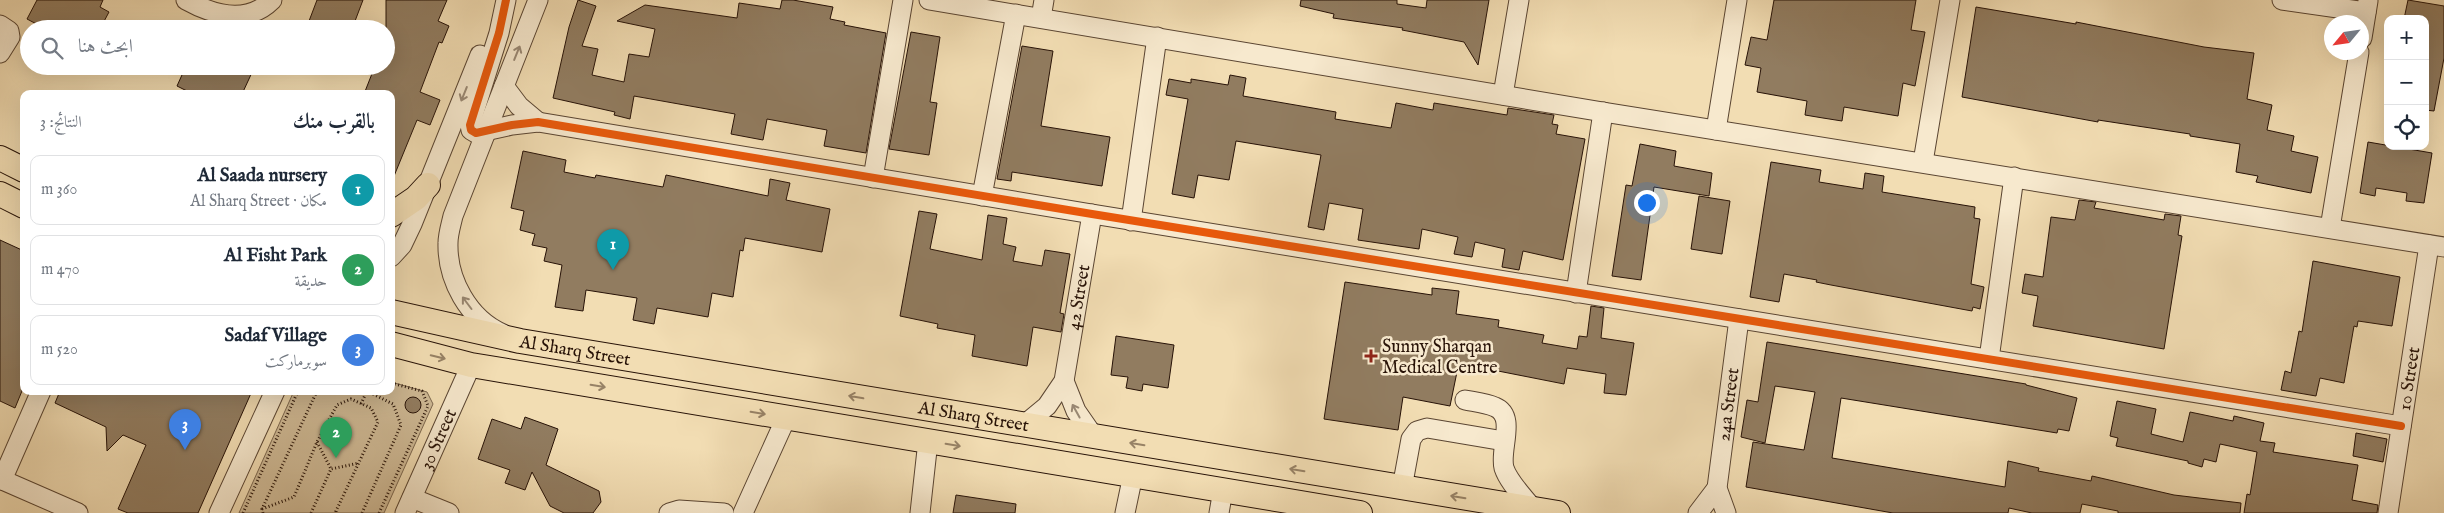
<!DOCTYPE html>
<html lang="ar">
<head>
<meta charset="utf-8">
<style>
	body { margin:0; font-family:"IM FELL English",Amiri,serif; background:#f6f6f7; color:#1f2937; direction:rtl }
	.controls { position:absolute; right:15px; top:15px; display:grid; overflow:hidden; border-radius:10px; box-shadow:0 5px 20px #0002 }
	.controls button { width:45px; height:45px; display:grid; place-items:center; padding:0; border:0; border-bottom:1px solid #e0e1e3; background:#fff; color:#1f2937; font:25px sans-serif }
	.compass { position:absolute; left:2324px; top:15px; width:45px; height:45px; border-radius:50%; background:#fff; box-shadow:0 5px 20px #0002; rotate:241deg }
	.you { position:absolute; left:1646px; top:202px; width:18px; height:18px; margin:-12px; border:4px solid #fff; border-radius:50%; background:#1a73e8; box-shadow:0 0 0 8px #1a73e833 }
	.badge { display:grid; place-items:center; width:32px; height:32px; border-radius:50%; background:#111827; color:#fff; font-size:16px; font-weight:700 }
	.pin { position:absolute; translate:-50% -41px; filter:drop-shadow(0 1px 2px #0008) }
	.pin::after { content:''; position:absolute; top:26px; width:18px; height:15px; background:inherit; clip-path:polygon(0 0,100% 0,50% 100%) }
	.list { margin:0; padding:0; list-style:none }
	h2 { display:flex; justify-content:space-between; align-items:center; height:65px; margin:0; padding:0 20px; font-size:21px }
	h2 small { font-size:16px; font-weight:400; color:#747a83 }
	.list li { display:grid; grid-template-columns:32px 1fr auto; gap:15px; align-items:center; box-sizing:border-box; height:70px; margin:0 10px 10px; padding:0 10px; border:1px solid #e0e1e3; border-radius:10px }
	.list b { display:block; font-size:19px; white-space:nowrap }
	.list p { margin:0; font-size:16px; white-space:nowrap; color:#747a83 }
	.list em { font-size:16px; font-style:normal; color:#747a83 }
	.icon { flex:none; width:28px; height:28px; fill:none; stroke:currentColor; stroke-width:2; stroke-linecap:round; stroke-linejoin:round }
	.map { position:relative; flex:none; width:2444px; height:513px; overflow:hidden; direction:ltr }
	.search { position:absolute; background:#fff; box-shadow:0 5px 20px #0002; left:20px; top:20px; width:375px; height:55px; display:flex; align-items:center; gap:12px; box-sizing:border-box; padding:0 18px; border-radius:28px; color:#747a83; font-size:19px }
	.panel { position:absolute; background:#fff; box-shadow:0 5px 20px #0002; left:20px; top:90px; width:375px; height:305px; border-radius:10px; direction:rtl }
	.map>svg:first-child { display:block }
	.green { fill:#cfba96; stroke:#7b664e }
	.building { fill:#917c60; stroke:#271207 }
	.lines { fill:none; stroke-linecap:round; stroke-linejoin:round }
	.minor-casing { stroke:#5a4532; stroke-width:21 }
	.major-casing { stroke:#271207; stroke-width:26 }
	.path { stroke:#271207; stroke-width:3; stroke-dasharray:1 2.5; stroke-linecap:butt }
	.minor { stroke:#f7e9ce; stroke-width:19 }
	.major { stroke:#f2ddb3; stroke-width:24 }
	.cycleway-casing { stroke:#f7e9ce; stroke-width:11 }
	.cycleway { stroke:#e8590c; stroke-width:8 }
	.oneway { stroke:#998874 }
	.oneway2 { stroke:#978266 }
	.poi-dot { fill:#8f2418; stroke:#f7e9ce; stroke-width:2 }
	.labels { text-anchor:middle; stroke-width:5; stroke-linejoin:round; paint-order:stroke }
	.street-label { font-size:18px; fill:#271207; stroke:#f7e9ce }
	.poi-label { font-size:18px; fill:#271207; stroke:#f7e9ce; text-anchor:start }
</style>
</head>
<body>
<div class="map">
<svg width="2444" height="513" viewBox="0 0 2444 513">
	<rect width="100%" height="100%" fill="#f2ddb3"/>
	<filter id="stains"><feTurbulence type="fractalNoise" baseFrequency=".004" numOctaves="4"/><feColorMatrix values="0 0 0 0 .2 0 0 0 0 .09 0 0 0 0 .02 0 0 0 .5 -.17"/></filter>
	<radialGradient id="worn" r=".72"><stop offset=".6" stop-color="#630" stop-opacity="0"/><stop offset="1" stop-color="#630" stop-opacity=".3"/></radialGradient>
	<path class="green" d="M391 382 427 392 433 404 384 513H239L294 391H391Z"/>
	<path class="building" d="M37 0H103L100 7 109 12 101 27 90 22 87 29H46L27 19Z
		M317 0H363L352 29H306Z
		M386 0H447L438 21 449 26 442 43 439 42 420 92 440 100 430 125 417 120 392 181 391 94H364L375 66H386Z
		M578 0 596 6 582 46 598 49 592 75 624 82 629 54 649 57 655 29 617 21 645 5 737 18 739 3 780 9 782 0H793L833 7 830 19 845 22 844 25 886 33 866 153 824 146 827 130 767 119 763 140 731 134 735 114 634 96 630 119 614 115 615 112 553 98 569 27Z
		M1301 0H1397V4L1426 8 1427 0H1489L1478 65 1464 42 1402 30 1403 28 1333 18 1334 14 1300 6Z
		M1774 0H1916L1911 30 1925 32 1915 86 1903 83 1898 116 1844 107 1842 121 1823 118 1805 115 1807 101 1757 92 1761 68 1745 65 1751 37 1767 40Z
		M2408 0 2444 6V58L2434 111 2425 110V19H2404Z
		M1976 7 2076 24V22L2204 47 2254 53 2247 99 2272 105 2267 130 2294 136 2291 151 2318 157 2311 193 2256 182 2258 176 2236 172 2240 144 2190 136V134L2098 120V122L1962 97Z
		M911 32 940 37 930 102 937 103 929 155 889 149Z
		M1022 46 1053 51 1041 126 1110 137 1102 186 1012 172 1011 181 997 179Z
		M186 66H255L242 94H193L177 86Z
		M1230 75 1246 78 1243 96 1336 112 1335 119 1391 128 1396 103 1433 110 1434 103 1507 115 1508 108 1554 115 1552 124 1558 125 1556 134 1585 139 1563 260 1523 251 1519 270 1502 267 1505 249 1475 242 1472 257 1454 254 1458 237 1422 229 1419 249 1358 240 1363 209 1329 203 1324 230 1308 227 1321 155 1236 141 1229 180 1198 175 1194 198 1172 194 1188 99 1166 95 1169 79 1191 83V79L1228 85Z
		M2368 142 2432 153 2424 203 2406 201 2407 193 2376 188 2375 196 2360 193Z
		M1640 144 1676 151 1674 166 1712 173 1709 196 1654 187 1641 280 1612 276 1626 185 1632 186Z
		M523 151 566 160 564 172 595 178 596 175 663 187 666 175 768 196 770 179 790 183 786 200 830 209 822 252 745 238 743 251 740 250 733 297 712 293 708 317 657 308 654 324 633 320 637 298 586 290 583 311 555 307 562 265 544 261 547 248 532 245 535 234 520 230 524 211 511 208Z
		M1771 162 1821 170 1819 182 1863 189 1865 173 1884 176 1882 192 1975 207 1974 218 1980 219 1971 284 1984 287 1980 309 1973 307 1972 311 1831 285 1816 282 1817 280 1784 274 1779 302 1750 297Z
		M1699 196 1730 201 1722 254 1691 249Z
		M2079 200 2096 202 2094 208 2164 220 2165 214 2181 216 2178 235 2182 236 2164 349 2033 326 2038 296 2022 293 2025 274 2043 277 2051 217 2075 220Z
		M919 211 937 214 930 249 982 260 988 215 1007 218 1003 244 1016 247 1013 261 1042 266 1045 250 1070 254 1060 313 1064 314 1061 332 1033 327 1027 366 972 356 975 335 937 328 938 324 900 316Z
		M0 240 24 251V386L15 408 0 401Z
		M2313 261 2400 277 2392 326 2358 321 2357 327 2354 326 2344 383 2320 378 2316 396 2281 390 2285 371 2291 373 2299 331 2302 332Z
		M1345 282 1432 295V288L1459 291 1456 314 1499 320 1498 327 1544 335 1542 343 1577 349 1579 336 1587 337 1591 306 1604 308 1601 338 1634 343 1626 395 1604 393 1606 374 1567 368 1564 384 1493 370 1492 374 1458 367 1450 406 1403 397 1398 430 1324 419Z
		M1116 336 1174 345 1168 388 1143 384 1142 391 1126 388 1128 377 1111 375Z
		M1767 342 2026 384V385L2077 398 2069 431 2058 429 2057 433 1841 398 1832 458 2005 487 2008 461 2039 468 2038 471 2091 481 2092 476 2174 495 2241 503 2240 513H2118V511L2082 504 2080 513H2032L2009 508 2008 513H1893L1746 487 1753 442 1804 450 1815 392 1775 386 1765 443 1741 437 1747 400 1758 402Z
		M60 391H252L198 513H128L118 509 146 445 123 435 107 451 106 427 55 403Z
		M405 405a8 8 0 1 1 16 0a8 8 0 1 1-16 0Z
		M2117 401 2156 409 2151 434 2183 442 2190 412 2233 421 2234 416 2264 423 2260 441 2275 443 2273 452 2358 465 2352 500 2378 505 2377 513H2244L2247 494 2250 495 2257 452 2220 444 2216 462 2204 459 2202 467 2188 463V461L2116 446 2118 438 2110 436Z
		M525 417 558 429 546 465 599 491 601 502 593 513H564L550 506 532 472 525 490 505 483 510 470 478 459 492 419 521 429Z
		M2356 433 2387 439 2383 462 2353 456Z
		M956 495 1016 504 1015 513H953Z"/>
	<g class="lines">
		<defs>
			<g id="minor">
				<path d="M186 0C213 15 247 25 272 0"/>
				<path d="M506 0 499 33 470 125 471 130 476 133 512 125 538 122 1092 214 2401 426"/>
				<path d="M929 0 1603 112 2444 247"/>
				<path d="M2282 0 2366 12"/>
				<path d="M1041 18 1044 0"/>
				<path d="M0 25 9 31 10 37 0 53"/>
				<path d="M2362 38 2368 1"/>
				<path d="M504 86 519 106 538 122"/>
				<path d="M1503 95 1519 0"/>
				<path d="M1716 130 1737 0"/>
				<path d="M1923 162 1950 0"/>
				<path d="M873 178 903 0"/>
				<path d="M982 196 1016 14"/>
				<path d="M1131 221 1157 37"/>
				<path d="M2330 228 2359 52"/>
				<path d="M391 257 402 245 412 224 480 55"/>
				<path d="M1576 293 1603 112"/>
				<path d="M503 334C468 319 447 279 448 243 448 234 451 225 453 216L538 0"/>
				<path d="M1989 359 2014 177"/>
				<path d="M1064 381 1076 411 1094 437"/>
				<path d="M1465 400C1475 402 1486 403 1495 407 1517 416 1499 450 1504 468 1509 483 1524 497 1533 509"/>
				<path id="s1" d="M1024 425 1047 406 1064 381 1092 214"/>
				<path d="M0 479 78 513"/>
				<path d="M2 480 41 391"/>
				<path d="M1402 488 1411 439 1417 431 1427 428 1504 441"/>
				<path d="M412 498 449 513"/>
				<path d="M219 513 275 391"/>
				<path id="s2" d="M405 513 471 365"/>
				<path d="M669 513 679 510 724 513"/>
				<path d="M743 513 786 418"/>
				<path d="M920 513 928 441"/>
				<path d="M1125 513 1133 475"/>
				<path d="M1219 513 1223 490"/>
				<path d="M1698 513 1717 488"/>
				<path id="s3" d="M1726 513 1717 488 1739 319"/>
				<path id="s4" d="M2388 513 2429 245"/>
			</g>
			<g id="major">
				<path d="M0 158 24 170"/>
				<path d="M0 194 24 206"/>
				<path d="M391 215 416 198 428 185"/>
				<path id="s5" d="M391 312 520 341 1558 513"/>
				<path d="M391 344 471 365 1360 513"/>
			</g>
		</defs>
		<use href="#minor" class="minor-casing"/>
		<use href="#major" class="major-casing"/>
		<path class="path" d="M361 404 367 391
			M317 442 331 469
			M262 509 294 497 317 442 337 405 351 399 371 408 378 422 336 511V513
			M243 513 298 391
			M263 513 262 509 317 391
			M311 513 331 469 359 463
			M362 513 401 425 393 404 367 391
			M379 513 428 406 422 391 391 383"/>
		<use href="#minor" class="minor"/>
		<use href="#major" class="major"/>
		<defs>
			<path id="cycleway" d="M506 0 499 33 470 125 471 130 476 133 512 125 538 122 1092 214 2401 426"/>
		</defs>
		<use href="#cycleway" class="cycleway-casing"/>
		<use href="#cycleway" class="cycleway"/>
	</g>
	<defs><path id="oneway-shaft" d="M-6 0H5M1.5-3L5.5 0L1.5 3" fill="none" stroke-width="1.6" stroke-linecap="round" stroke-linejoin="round" transform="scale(1.25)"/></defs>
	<g class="oneway">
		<use href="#oneway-shaft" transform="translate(517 53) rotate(-68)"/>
		<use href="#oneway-shaft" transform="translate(464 94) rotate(112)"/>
		<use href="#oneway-shaft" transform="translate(467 303) rotate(-127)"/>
		<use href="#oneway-shaft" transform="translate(1076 411) rotate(-119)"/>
	</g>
	<g class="oneway2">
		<use href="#oneway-shaft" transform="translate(438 357) rotate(14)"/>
		<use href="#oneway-shaft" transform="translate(598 386) rotate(9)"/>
		<use href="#oneway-shaft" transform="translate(856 397) rotate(-170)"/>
		<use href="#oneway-shaft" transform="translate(758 413) rotate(9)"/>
		<use href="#oneway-shaft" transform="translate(1137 444) rotate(-171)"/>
		<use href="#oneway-shaft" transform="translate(953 445) rotate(9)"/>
		<use href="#oneway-shaft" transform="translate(1297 470) rotate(-171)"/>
		<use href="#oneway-shaft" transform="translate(1458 497) rotate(-171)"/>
	</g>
	<path class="poi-dot" d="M1368.5 348.5h5v5h5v5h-5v5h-5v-5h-5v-5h5z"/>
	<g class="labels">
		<g class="street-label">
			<text dy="6" stroke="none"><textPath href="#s1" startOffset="145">42 Street</textPath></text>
			<text dy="6" stroke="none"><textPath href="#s5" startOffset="188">Al Sharq Street</textPath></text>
			<text dy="6" stroke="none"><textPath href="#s4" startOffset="136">10 Street</textPath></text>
			<text dy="6" stroke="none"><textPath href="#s3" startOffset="111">24a Street</textPath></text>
			<text dy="6" stroke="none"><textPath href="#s5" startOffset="592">Al Sharq Street</textPath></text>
			<text dy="6" stroke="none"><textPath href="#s2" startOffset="81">30 Street</textPath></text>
		</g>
		<g class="poi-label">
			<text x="1382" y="352">Sunny Sharqan<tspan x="1382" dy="21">Medical Centre</tspan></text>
		</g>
	</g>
	<rect width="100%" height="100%" filter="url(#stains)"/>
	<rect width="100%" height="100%" fill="url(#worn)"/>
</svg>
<div class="controls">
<button>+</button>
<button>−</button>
<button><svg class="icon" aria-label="locate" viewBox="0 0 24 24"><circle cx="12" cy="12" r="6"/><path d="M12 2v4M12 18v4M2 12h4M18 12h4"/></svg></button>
</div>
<svg class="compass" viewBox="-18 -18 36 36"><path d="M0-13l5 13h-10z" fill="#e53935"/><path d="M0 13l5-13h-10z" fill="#747a83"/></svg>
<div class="you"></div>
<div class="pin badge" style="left:613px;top:270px;background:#0f9aa8">1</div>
<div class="pin badge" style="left:336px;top:458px;background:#2e9e5b">2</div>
<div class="pin badge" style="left:185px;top:450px;background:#3f7fe0">3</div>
<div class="search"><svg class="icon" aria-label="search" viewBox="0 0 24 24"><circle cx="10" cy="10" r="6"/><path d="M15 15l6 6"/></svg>ابحث هنا</div>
<section class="panel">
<h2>بالقرب منك<small>النتائج: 3</small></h2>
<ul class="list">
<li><span class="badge" style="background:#0f9aa8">1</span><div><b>Al Saada nursery</b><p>مكان · Al Sharq Street</p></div><em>360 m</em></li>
<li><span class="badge" style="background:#2e9e5b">2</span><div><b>Al Fisht Park</b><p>حديقة</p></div><em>470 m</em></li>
<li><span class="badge" style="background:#3f7fe0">3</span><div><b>Sadaf Village</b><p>سوبرماركت</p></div><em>520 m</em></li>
</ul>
</section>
</div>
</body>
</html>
